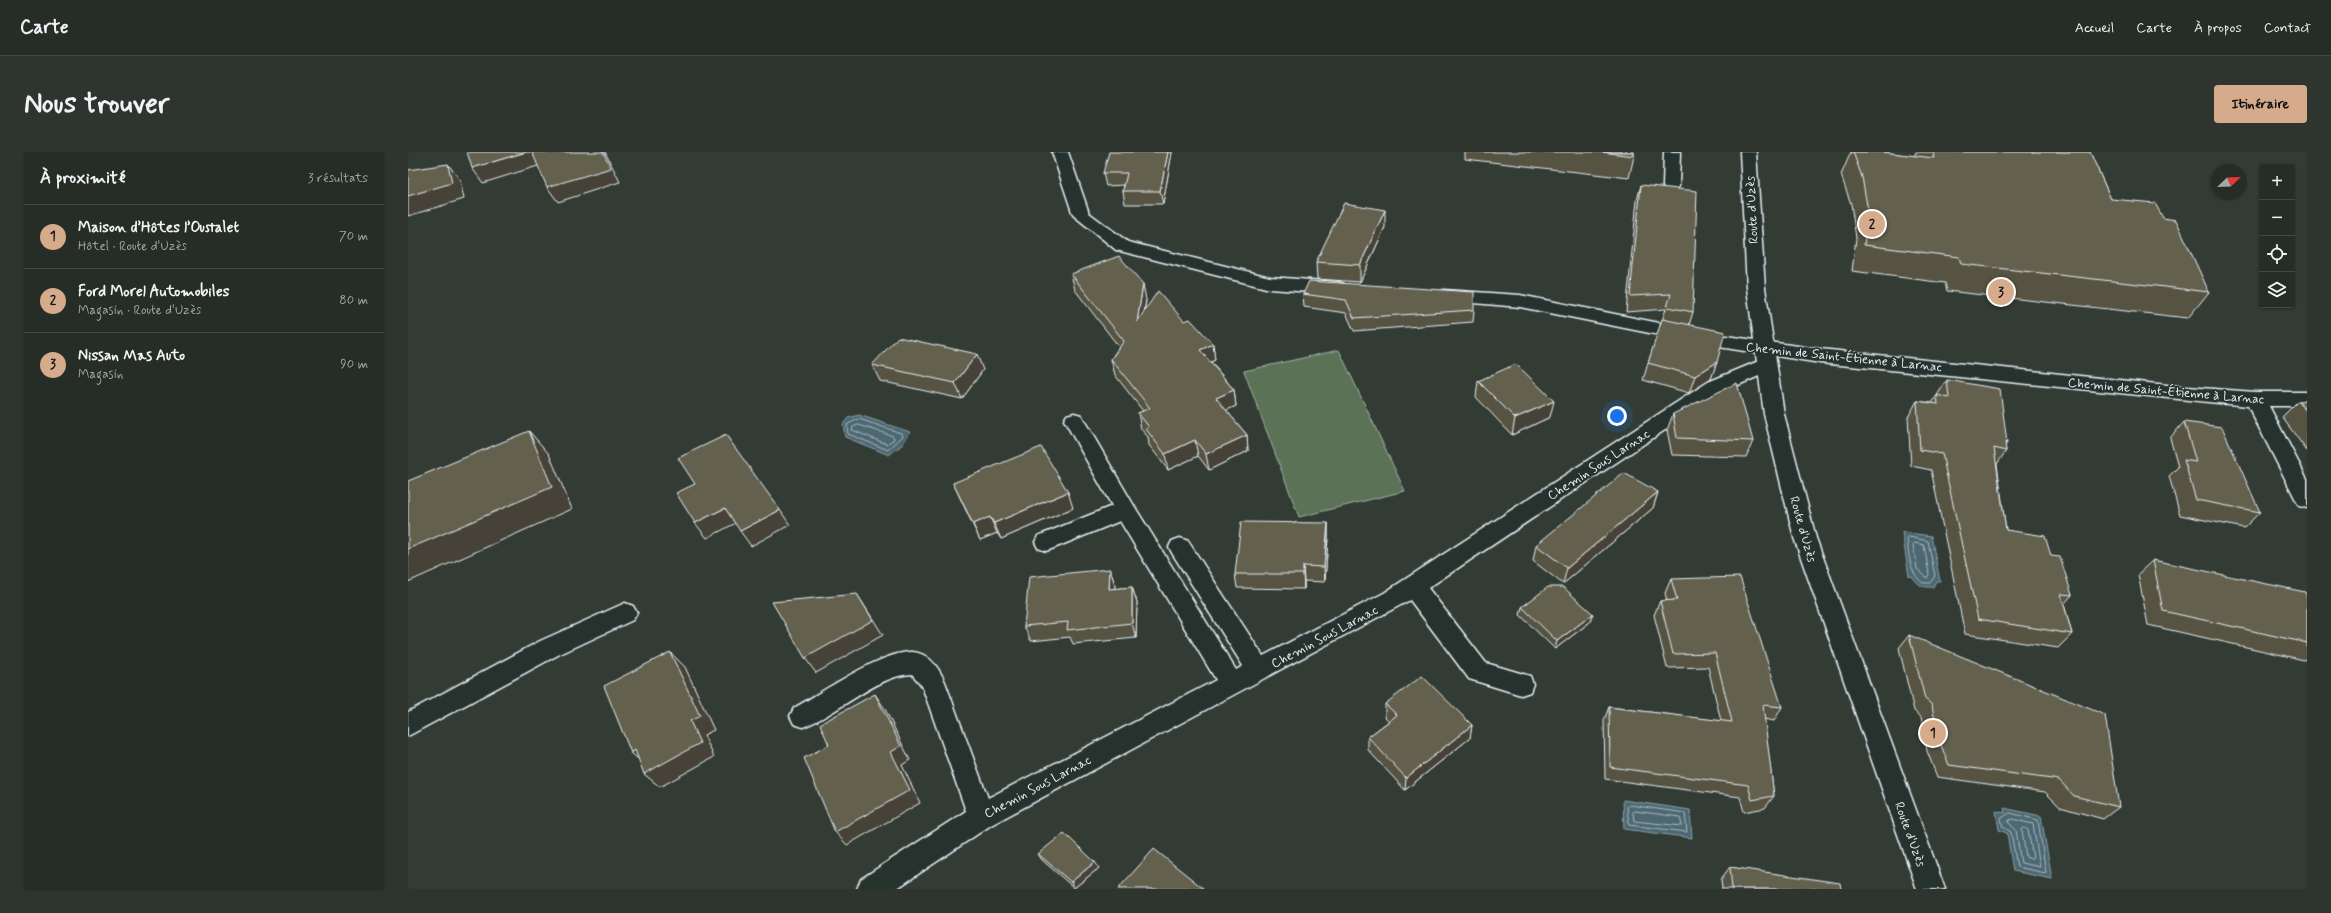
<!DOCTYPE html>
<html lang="fr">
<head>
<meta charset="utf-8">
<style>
	body { margin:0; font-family:Mynerve,sans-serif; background:#2e352f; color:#f1f3f6 }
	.controls { position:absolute; right:12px; top:12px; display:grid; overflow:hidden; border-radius:4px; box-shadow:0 1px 3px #0004 }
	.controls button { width:36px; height:36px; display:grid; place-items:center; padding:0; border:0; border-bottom:1px solid #424944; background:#262d27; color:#f1f3f6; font:20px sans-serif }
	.compass { position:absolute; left:1803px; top:12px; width:36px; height:36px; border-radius:50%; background:#262d27; box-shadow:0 1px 3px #0004; rotate:67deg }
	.you { position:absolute; left:1209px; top:264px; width:14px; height:14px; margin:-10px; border:3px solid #fff; border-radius:50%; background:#1a73e8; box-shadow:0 0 0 6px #1a73e833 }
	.badge { display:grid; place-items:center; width:26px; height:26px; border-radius:50%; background:#d6ab8b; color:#111; font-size:13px; font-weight:700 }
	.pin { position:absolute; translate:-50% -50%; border:2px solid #fff; box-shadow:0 1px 4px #0006 }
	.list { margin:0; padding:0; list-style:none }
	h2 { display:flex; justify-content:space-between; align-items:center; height:52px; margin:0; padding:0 16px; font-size:17px }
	h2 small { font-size:13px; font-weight:400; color:#a4a8a7 }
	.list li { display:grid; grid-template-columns:26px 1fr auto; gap:12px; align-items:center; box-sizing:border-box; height:64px; padding:0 16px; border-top:1px solid #424944 }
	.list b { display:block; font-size:15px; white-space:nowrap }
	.list p { margin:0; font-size:13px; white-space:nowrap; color:#a4a8a7 }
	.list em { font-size:13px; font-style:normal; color:#a4a8a7 }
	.icon { flex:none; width:22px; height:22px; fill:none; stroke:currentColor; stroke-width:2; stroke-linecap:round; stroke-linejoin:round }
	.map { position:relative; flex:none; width:1899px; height:737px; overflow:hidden; border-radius:4px }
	header { display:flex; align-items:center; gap:24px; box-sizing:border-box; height:56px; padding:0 20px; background:#262d27; border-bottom:1px solid #424944 }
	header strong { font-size:19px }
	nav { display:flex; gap:22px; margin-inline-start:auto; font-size:14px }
	.intro { display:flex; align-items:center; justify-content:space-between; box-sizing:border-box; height:96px; padding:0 24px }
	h1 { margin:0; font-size:28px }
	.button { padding:10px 18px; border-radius:4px; background:#d6ab8b; color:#111; font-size:14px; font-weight:700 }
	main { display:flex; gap:24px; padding:0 24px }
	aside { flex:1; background:#262d27; border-radius:4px; box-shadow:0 1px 3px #0004 }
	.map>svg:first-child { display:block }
	.green { fill:#5b7256; stroke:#a2b2a7 }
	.water { fill:#4d6872; stroke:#8b9fa8 }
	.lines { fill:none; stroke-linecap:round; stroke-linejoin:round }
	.shore { stroke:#aabac2; stroke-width:1 }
	.minor-casing { stroke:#e8f1f8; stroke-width:3 }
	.major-casing { stroke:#e8f1f8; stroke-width:3 }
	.minor { fill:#26332d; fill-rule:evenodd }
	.major { fill:#26332d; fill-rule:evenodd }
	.wall { fill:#565343; stroke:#e8f1f8 }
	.shaded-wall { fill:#464337; stroke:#e8f1f8 }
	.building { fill:#64604e; stroke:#e8f1f8 }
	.labels { text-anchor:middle; stroke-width:3.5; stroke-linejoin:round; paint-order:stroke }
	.street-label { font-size:13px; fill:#e8f1f8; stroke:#26332d }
</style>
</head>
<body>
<header>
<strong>Carte</strong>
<nav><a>Accueil</a><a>Carte</a><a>À propos</a><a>Contact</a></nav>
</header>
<div class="intro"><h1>Nous trouver</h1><a class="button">Itinéraire</a></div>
<main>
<aside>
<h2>À proximité<small>3 résultats</small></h2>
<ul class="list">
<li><span class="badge">1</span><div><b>Maison d’Hôtes l’Oustalet</b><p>Hôtel · Route d'Uzès</p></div><em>70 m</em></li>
<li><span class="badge">2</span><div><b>Ford Morel Automobiles</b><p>Magasin · Route d'Uzès</p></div><em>80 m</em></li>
<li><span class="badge">3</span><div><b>Nissan Mas Auto</b><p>Magasin</p></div><em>90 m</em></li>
</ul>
</aside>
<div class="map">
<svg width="1899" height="737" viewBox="0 0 1899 737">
	<rect width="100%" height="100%" fill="#323c34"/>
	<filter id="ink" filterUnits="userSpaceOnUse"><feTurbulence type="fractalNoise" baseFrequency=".025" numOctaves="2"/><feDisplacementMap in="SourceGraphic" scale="8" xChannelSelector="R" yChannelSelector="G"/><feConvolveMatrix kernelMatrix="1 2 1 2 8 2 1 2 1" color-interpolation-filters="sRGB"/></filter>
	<g filter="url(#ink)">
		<path class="green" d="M931 198 997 339 891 365 836 219Z"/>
		<path class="water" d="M451 263 502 280 495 292 481 303 437 285 435 272 440 266Z
			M1494 380 1523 384 1532 429H1528L1525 435C1515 436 1510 433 1505 425L1501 424Z
			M1215 648 1282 658 1284 686 1216 677Z
			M1596 656 1633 664 1644 727 1605 719 1599 681 1591 678 1588 659 1597 661Z"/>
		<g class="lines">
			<path class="shore" d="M451 267 493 281 495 284 480 298 440 282 439 273Z
				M451 273 485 284 486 287 479 292 444 278 445 275Z
				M1501 385 1520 389 1527 424 1522 431H1515C1501 421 1501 402 1499 387Z
				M1507 391 1516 393 1521 422 1519 426 1509 417 1505 393Z
				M1222 653 1277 661 1279 680 1221 673 1219 655Z
				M1227 659 1272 665 1274 674 1226 669 1225 661Z
				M1602 661 1630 668 1638 721 1609 715 1603 680 1595 675 1593 667Z
				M1604 667 1625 672 1632 715 1613 711 1608 678 1600 670Z
				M1617 676 1620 678 1625 705 1623 707 1618 705 1614 678Z"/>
			<defs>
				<path id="minor" d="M644 0H660L681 61 720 90 862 125 930 130 936 132 939 136 936 140 930 142 862 137 708 98 665 63Z
					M1256 0H1272L1271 34 1269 37H1257L1255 34Z
					M1036 138 1112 143 1311 183 1412 197 1779 235 1847 240H1899V254H1861L1899 327V356L1891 354 1840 254 1412 211 1311 195 1112 155 1030 148 1027 144 1030 140Z
					M1358 206 1365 208 1368 213 1365 218 1314 240 1020 436 1078 511 1122 524 1125 532 1122 540 1113 543 1061 527 1002 448 583 673 488 737H449L453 727 558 659 514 534 504 522C469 523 429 563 395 575L386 572 382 564 386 556C413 541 475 498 505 500 522 502 531 516 537 530L580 646 808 528 712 369 646 396 638 399 630 396 627 390 630 384 704 354 656 268 659 263 666 261 673 263 725 352 828 518 835 514 764 401 761 395 764 389 772 386 780 389 855 504 976 441 1300 230Z
					M217 451 225 454 229 461 225 468 150 503 0 584V560L132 489Z"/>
				<path id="major" d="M1332 0H1348L1357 136 1376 262 1408 386 1537 737H1509L1386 386 1356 262 1339 136Z"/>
			</defs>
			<use href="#minor" class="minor-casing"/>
			<use href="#major" class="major-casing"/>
			<use href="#minor" class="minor"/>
			<use href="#major" class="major"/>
		</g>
		<path class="wall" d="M764 0 755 52H717L715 39 716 33 698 34 695 21Z
			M1057 0H1226V4L1221 26 1057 7Z
			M1443 0H1474L1507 4V2L1508 0H1682L1703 47 1755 66 1801 140 1780 166 1539 139 1537 131 1444 119 1448 86 1443 52 1433 23Z
			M1233 33 1285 160 1281 173 1309 210 1303 227 1281 241 1235 228 1240 211 1258 157 1218 160 1229 48Z
			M977 75 952 130 909 127 908 110Z
			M663 122 738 148 737 158 776 169 805 192 807 208 803 210 826 238 828 254 818 258 839 283 840 299 801 318 790 304 760 318 741 293 740 285 733 277 730 261 735 259 707 223 703 207 711 195 667 138Z
			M895 142 1066 158 1065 170 946 179 938 161 896 155Z
			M464 213 575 218 554 247 472 229Z
			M1539 228 1599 291 1597 294 1598 299 1589 312 1598 378 1643 404 1664 443 1656 452 1664 482 1650 496 1557 482 1523 318 1503 314 1500 265 1509 249 1524 251Z
			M1070 229 1142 265 1104 283 1068 245Z
			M1890 249H1899V299L1874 265Z
			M1265 262 1345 289 1338 305 1264 303 1259 278Z
			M1776 270 1852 360 1836 376 1772 363 1761 324 1770 315 1762 286Z
			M545 331 665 356 593 387 589 381 572 388Z
			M1250 340 1245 356 1155 432 1125 409 1128 393Z
			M920 371V386L917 430 896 429V437L829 436 827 422Z
			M1745 408 1899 446V506L1896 508 1740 473 1730 422Z
			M702 417 707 433 706 437 724 435 729 450 728 486 665 492 662 485 623 489 616 474Z
			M1263 427 1374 555 1366 569 1356 567 1366 644 1357 656 1336 660 1332 645 1197 627 1196 568 1201 555 1313 569 1300 515 1259 516 1246 463 1252 449H1259L1257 441Z
			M1114 455 1182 470 1147 497 1112 463Z
			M1501 483 1711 655 1695 667 1652 655 1637 640 1529 625 1519 599 1513 565 1506 559 1491 496Z
			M977 552 1064 573 1062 586 997 638 960 598V585L981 569 977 565Z
			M630 702 691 716 666 736 634 708Z
			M1322 715 1433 737H1314L1313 727Z"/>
		<path class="shaded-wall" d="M118 0H124L133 13 75 31 64 16Z
			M195 0H197L212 30 150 50 139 35Z
			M760 0H764L755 52 752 39Z
			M40 12 52 28 56 47 0 64V44Z
			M977 58V75L952 130V113Z
			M735 132 738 148 732 186 729 170Z
			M805 192 807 208 794 214 792 198Z
			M569 202 575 218 554 247 547 231Z
			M1309 210 1303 227 1281 241 1287 224Z
			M826 238 828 254 810 262 808 246Z
			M1146 249 1142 265 1104 283 1107 266Z
			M121 279 141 302 164 357 0 430V397Z
			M839 283 840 299 801 318 798 302Z
			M787 288 790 304 760 318 757 302Z
			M660 340 665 356 593 387 586 371Z
			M1250 340 1245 356 1155 432 1159 416Z
			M317 356 328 371 299 386 287 371Z
			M372 358 382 373 343 394 332 379Z
			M582 365 589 381 572 388 565 372Z
			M920 371V386L917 430 916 415Z
			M895 414 896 429V437L895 422Z
			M702 417 707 433 705 452 701 437Z
			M724 435 729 450 728 486 724 471Z
			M449 442 475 483 408 521 397 506Z
			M1185 462 1182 470 1147 497 1149 489Z
			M262 500 277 515 306 578 296 583 306 605 252 635 236 622 282 569Z
			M467 542 477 557 502 608 494 613 512 651 439 693 427 680Z
			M1064 573 1062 586 997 638 998 626Z
			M227 598 239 614 223 601Z
			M687 710 691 716 666 736 663 730Z"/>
		<path class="building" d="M59 0H118L64 16Z
			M124 0H195L203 16 139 35Z
			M701 0H760L752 39H715L719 21H695Z
			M1193 0H1226V4Z
			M1445 0H1474L1526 6 1525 0H1682L1703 47 1747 51 1755 66 1768 68 1801 140 1553 112 1551 105 1456 93 1460 59 1454 25Z
			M40 12 44 31 0 44V18Z
			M1233 33 1289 39 1285 160 1259 155 1263 142 1222 144Z
			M936 51 977 58 952 113 908 110Z
			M711 104 735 132 729 170 750 139 776 169 782 167 805 192 792 198 826 238 808 246 839 283 798 302 787 288 757 302 738 277 741 275 730 261 742 256 703 207 716 189 663 122Z
			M901 129 1066 140V158L946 166 938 148 895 142Z
			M1254 167 1317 180 1309 210 1287 224 1240 211Z
			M490 185 569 202 547 231 464 213Z
			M1108 212 1146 249 1107 266 1070 229Z
			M1539 228 1592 237 1599 291 1597 290 1598 299 1586 296 1598 378 1637 384 1643 404 1652 405 1664 443 1653 442 1664 482 1570 467 1534 302 1512 298 1509 249 1530 252 1529 243 1541 246Z
			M1329 231 1345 289 1269 286 1265 262Z
			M1890 249H1899V260Z
			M1776 270 1814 275 1852 360 1788 348 1776 308 1788 310Z
			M121 279 144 335 0 397V329Z
			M318 283 372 358 332 379 317 356 287 371 268 341 287 332 270 306Z
			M633 295 660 340 586 371 582 365 565 372 545 331Z
			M1216 321 1250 340 1159 416 1128 393Z
			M833 370 920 371 916 415 895 414V422H827Z
			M1745 408 1897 440 1899 446V491L1755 459Z
			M702 417 701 437 724 435V471L659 478 660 470 616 474 621 425Z
			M1332 425 1374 555 1355 553 1366 644 1344 648 1340 633 1202 615 1201 555 1324 570 1307 501 1265 502 1252 449 1269 448 1263 427Z
			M1140 435H1155L1185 462 1149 489 1114 455Z
			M449 442 465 468 397 506 364 450Z
			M1501 483 1697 563 1711 655 1666 644 1651 628 1541 613 1530 586 1524 553 1517 547Z
			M262 500 292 564 282 569 292 591 236 622 227 598 223 601 196 534Z
			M1014 524 1064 573 998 626 960 585 989 563 977 552Z
			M467 542 493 594 483 600 502 638 427 680 396 606 421 593 412 572Z
			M656 681 687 710 663 730 630 702Z
			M746 697 796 737H710Z
			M1322 715 1432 731 1433 737H1324Z"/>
	</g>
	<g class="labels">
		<g class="street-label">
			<text transform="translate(1343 58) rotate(-93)" y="5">Route d'Uzès</text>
			<text transform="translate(1436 204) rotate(6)" y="5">Chemin de Saint-Étienne à Larnac</text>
			<text transform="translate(1758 238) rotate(5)" y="5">Chemin de Saint-Étienne à Larnac</text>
			<text transform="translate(1190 312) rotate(-33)" y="5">Chemin Sous Larnac</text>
			<text transform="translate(1396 377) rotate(74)" y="5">Route d'Uzès</text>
			<text transform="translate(916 484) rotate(-28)" y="5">Chemin Sous Larnac</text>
			<text transform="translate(629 634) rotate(-28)" y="5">Chemin Sous Larnac</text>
			<text transform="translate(1503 682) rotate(70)" y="5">Route d'Uzès</text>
		</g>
	</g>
</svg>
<div class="controls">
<button>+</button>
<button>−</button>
<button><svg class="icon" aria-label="locate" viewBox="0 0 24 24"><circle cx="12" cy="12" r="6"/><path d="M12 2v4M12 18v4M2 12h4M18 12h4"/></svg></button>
<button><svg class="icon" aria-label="layers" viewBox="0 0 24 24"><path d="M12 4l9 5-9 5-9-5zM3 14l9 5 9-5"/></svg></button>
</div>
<svg class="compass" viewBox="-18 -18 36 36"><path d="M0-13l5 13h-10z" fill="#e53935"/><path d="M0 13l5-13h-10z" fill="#a4a8a7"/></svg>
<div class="you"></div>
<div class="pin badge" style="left:1525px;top:581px">1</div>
<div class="pin badge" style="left:1464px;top:72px">2</div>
<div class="pin badge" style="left:1593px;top:140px">3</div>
</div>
</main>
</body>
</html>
